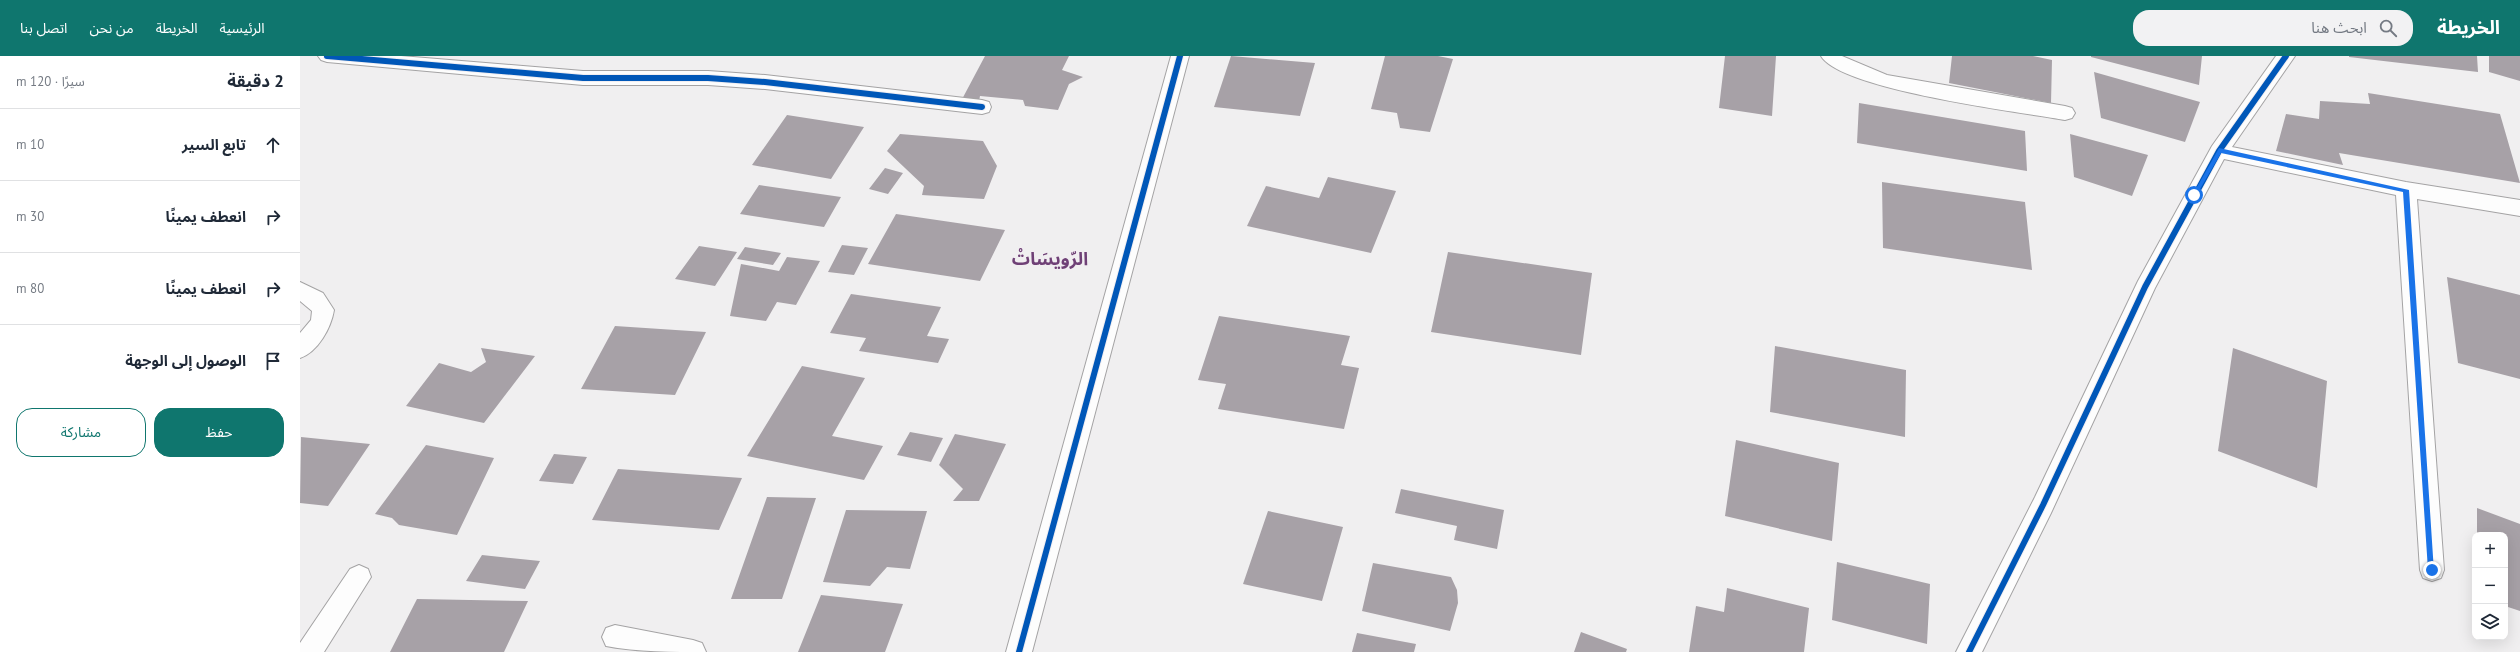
<!DOCTYPE html>
<html lang="ar">
<head>
<meta charset="utf-8">
<style>
	body { margin:0; font-family:"PT Sans","Noto Sans Arabic",sans-serif; background:#f2f2f3; color:#1f2937; direction:rtl }
	.controls { position:absolute; right:12px; bottom:12px; display:grid; overflow:hidden; border-radius:8px; box-shadow:0 4px 16px #0002 }
	.controls button { width:36px; height:36px; display:grid; place-items:center; padding:0; border:0; border-bottom:1px solid #e0e1e3; background:#fff; color:#1f2937; font:20px sans-serif }
	.stop { position:absolute; width:12px; height:12px; margin:-9px; border:3px solid #1a73e8; border-radius:50%; background:#fff }
	.stop.end { background:#1a73e8; border-color:#fff; box-shadow:0 1px 4px #0008 }
	.list { margin:0; padding:0; list-style:none }
	h2 { display:flex; justify-content:space-between; align-items:center; height:52px; margin:0; padding:0 16px; font-size:17px }
	h2 small { font-size:13px; font-weight:400; color:#747a83 }
	.list li { display:grid; grid-template-columns:26px 1fr auto; gap:12px; align-items:center; box-sizing:border-box; height:72px; padding:0 16px; border-top:1px solid #e0e1e3 }
	.list b { display:block; font-size:15px; white-space:nowrap }
	.list em { font-size:13px; font-style:normal; color:#747a83 }
	.actions { display:flex; gap:8px; padding:12px 16px }
	.actions a { flex:1; padding:9px 0; border:1px solid #0f766e; border-radius:16px; text-align:center; font-size:14px; color:#0f766e }
	.actions .main { background:#0f766e; color:#fff }
	.icon { flex:none; width:22px; height:22px; fill:none; stroke:currentColor; stroke-width:2; stroke-linecap:round; stroke-linejoin:round }
	.map { position:relative; flex:none; width:2220px; height:596px; overflow:hidden; direction:ltr }
	header { display:flex; align-items:center; gap:24px; box-sizing:border-box; height:56px; padding:0 20px; background:#0f766e; color:#fff }
	header strong { font-size:19px }
	nav { display:flex; gap:22px; margin-inline-start:auto; font-size:14px }
	.search { width:280px; height:36px; background:#f2f2f3; display:flex; align-items:center; gap:10px; box-sizing:border-box; padding:0 14px; border-radius:16px; color:#747a83; font-size:15px }
	main { display:flex }
	aside { flex:1; background:#fff }
	.map>svg:first-child { display:block }
	.building { fill:#a7a1a7 }
	.lines { fill:none; stroke-linecap:round; stroke-linejoin:round }
	.minor-casing { stroke:#a4a3a4; stroke-width:2 }
	.minor { fill:#fdfdfd; fill-rule:evenodd }
	.cycleway-casing { stroke:#f1eef1; stroke-width:8 }
	.cycleway { stroke:#0057b8; stroke-width:6 }
	.route { fill:#1a73e8 }
	.labels { text-anchor:middle; stroke-width:3.5; stroke-linejoin:round; paint-order:stroke }
	.district-label { font-size:18px; font-weight:bold; fill:#6f4076; stroke:#f1eef1 }
</style>
</head>
<body>
<header>
<strong>الخريطة</strong>
<div class="search"><svg class="icon" aria-label="search" viewBox="0 0 24 24"><circle cx="10" cy="10" r="6"/><path d="M15 15l6 6"/></svg>ابحث هنا</div>
<nav><a>الرئيسية</a><a>الخريطة</a><a>من نحن</a><a>اتصل بنا</a></nav>
</header>
<main>
<div class="map">
<svg width="2220" height="596" viewBox="0 0 2220 596">
	<rect width="100%" height="100%" fill="#f0eff0"/>
	<path class="building" d="M685 0H769L762 14 783 21 769 28 758 54 725 50 723 44 680 40 678 50 660 47Z
		M931 0 1015 7 1000 60 914 51Z
		M1085 0H1138L1153 3 1130 76 1100 72 1097 57 1071 53Z
		M1425 0H1476L1472 60 1419 52Z
		M1652 0H1733L1752 4 1751 47 1649 27Z
		M1791 0H1902L1899 29 1791 1Z
		M2049 0H2177L2178 16 2049 1Z
		M2189 0H2220V25L2189 16Z
		M1794 16 1900 46 1885 86 1801 62Z
		M2068 37 2200 58 2220 127 2039 97 2043 109 1976 95 1986 58 2019 63 2020 45 2070 48Z
		M1559 47 1725 75 1727 115 1557 87Z
		M487 59 564 71 531 123 452 109Z
		M600 78 683 85 697 110 684 143 622 139 624 130 587 95Z
		M1770 78 1848 99 1832 140 1774 121Z
		M585 112 603 117 588 138 569 133Z
		M1028 121 1096 135 1071 197 947 170 966 130 1019 142Z
		M1582 126 1725 146 1732 214 1583 192Z
		M459 129 541 141 524 171 440 158Z
		M596 158 705 174 680 225 568 208Z
		M542 189 568 192 554 219 528 216Z
		M399 190 437 196 415 230 375 223Z
		M445 191 481 197 473 209 437 203Z
		M1148 196 1292 217 1281 299 1131 276Z
		M487 201 520 205 496 249 477 246 466 265 430 260 441 208 479 215Z
		M2147 221 2220 239V323L2158 307Z
		M551 238 641 251 627 280 649 283 638 307 559 295 566 282 530 277Z
		M919 260 1050 280 1041 309 1059 312 1044 373 918 353 926 328 898 324Z
		M315 270 406 276 375 339 281 333Z
		M1475 290 1606 314 1605 381 1470 356Z
		M181 292 235 300 184 367 106 350 139 307 171 316 186 306Z
		M1933 292 2027 325 2017 432 1918 395Z
		M502 310 565 322 532 380 583 390 564 424 447 400Z
		M610 376 643 382 631 406 597 399Z
		M655 378 706 388 679 445H653L663 433 639 409Z
		M1 381 70 388 28 450 0 447Z
		M1436 384 1539 407 1532 485 1425 460Z
		M126 389 194 402 157 479 99 469 92 462 75 458Z
		M254 398 287 401 273 428 239 425Z
		M318 413 442 422 419 474 292 464Z
		M1101 433 1204 454 1197 493 1154 484 1157 470 1095 457Z
		M467 441 516 442 482 543H431Z
		M2177 452 2220 468V555L2205 550V479H2177Z
		M546 454 627 455 610 513 587 511 570 530 523 526Z
		M968 455 1043 471 1022 545 943 528Z
		M182 499 240 505 225 533 166 525Z
		M1537 506 1630 528 1627 588 1532 564Z
		M1073 507 1151 521 1157 534 1158 547 1150 575 1062 555Z
		M1427 532 1509 552 1504 596H1389L1396 550 1424 556Z
		M521 539 603 548 585 596H498Z
		M117 543 228 545 204 596H90Z
		M1281 576 1327 593 1326 596H1274Z
		M1057 577 1116 588 1114 596H1052Z"/>
	<g class="lines">
		<defs>
			<path id="minor" d="M18 0H101L283 15H408L465 19 682 44 689 46 691 51 689 56 682 58 465 33 408 29H283L27 6 21 4Z
				M871 0H889L732 596H706Z
				M1521 0H1542L1587 19 1765 50 1772 52 1775 57 1772 62 1765 64C1720 56 1541 34 1521 0Z
				M1976 0H1995L1932 91 2106 126 2220 144V160L2117 143 2144 514 2141 522 2132 525 2123 522 2120 514 2096 139 1924 103 1855 232 1751 457 1682 596H1656L1735 441 1838 225 1912 90Z
				M0 226 23 237 34 254C31 272 18 296 0 302V277L11 264 12 255 0 245Z
				M59 509 68 513 71 521 24 596H0V587L50 513Z
				M315 569 393 584 402 587 406 596C374 596 336 596 306 590L302 581 306 572Z"/>
		</defs>
		<use href="#minor" class="minor-casing"/>
		<use href="#minor" class="minor"/>
		<defs>
			<path id="cycleway" d="M27 0 283 22H408L465 26 682 51
				M719 596 880 0
				M1669 596 1743 449 1845 231 1919 95 1986 0"/>
		</defs>
		<use href="#cycleway" class="cycleway-casing"/>
		<use href="#cycleway" class="cycleway"/>
	</g>
	<path class="route" d="M1919 92 2109 134 2134 516 2132 517 2128 514 2103 136 1921 97 1896 140H1892Z"/>
	<g class="labels">
		<g class="district-label">
			<text x="750" y="209">الرّويسَاتْ</text>
		</g>
	</g>
</svg>
<div class="controls">
<button>+</button>
<button>−</button>
<button><svg class="icon" aria-label="layers" viewBox="0 0 24 24"><path d="M12 4l9 5-9 5-9-5zM3 14l9 5 9-5"/></svg></button>
</div>
<div class="stop" style="left:1894px;top:139px"></div>
<div class="stop end" style="left:2132px;top:514px"></div>
</div>
<aside>
<h2>2 دقيقة<small>سيرًا · 120 m</small></h2>
<ul class="list">
<li><svg class="icon" aria-label="ahead" viewBox="0 0 24 24"><path d="M12 20V5M6 11l6-6 6 6"/></svg><div><b>تابع السير</b></div><em>10 m</em></li>
<li><svg class="icon" aria-label="right" viewBox="0 0 24 24"><path d="M7 20v-9h11M14 6l5 5-5 5"/></svg><div><b>انعطف يمينًا</b></div><em>30 m</em></li>
<li><svg class="icon" aria-label="right" viewBox="0 0 24 24"><path d="M7 20v-9h11M14 6l5 5-5 5"/></svg><div><b>انعطف يمينًا</b></div><em>80 m</em></li>
<li><svg class="icon" aria-label="arrive" viewBox="0 0 24 24"><path d="M6 21V4h12l-3 4 3 4H6"/></svg><div><b>الوصول إلى الوجهة</b></div></li>
</ul>
<div class="actions"><a class="main">حفظ</a><a>مشاركة</a></div>
</aside>
</main>
</body>
</html>
